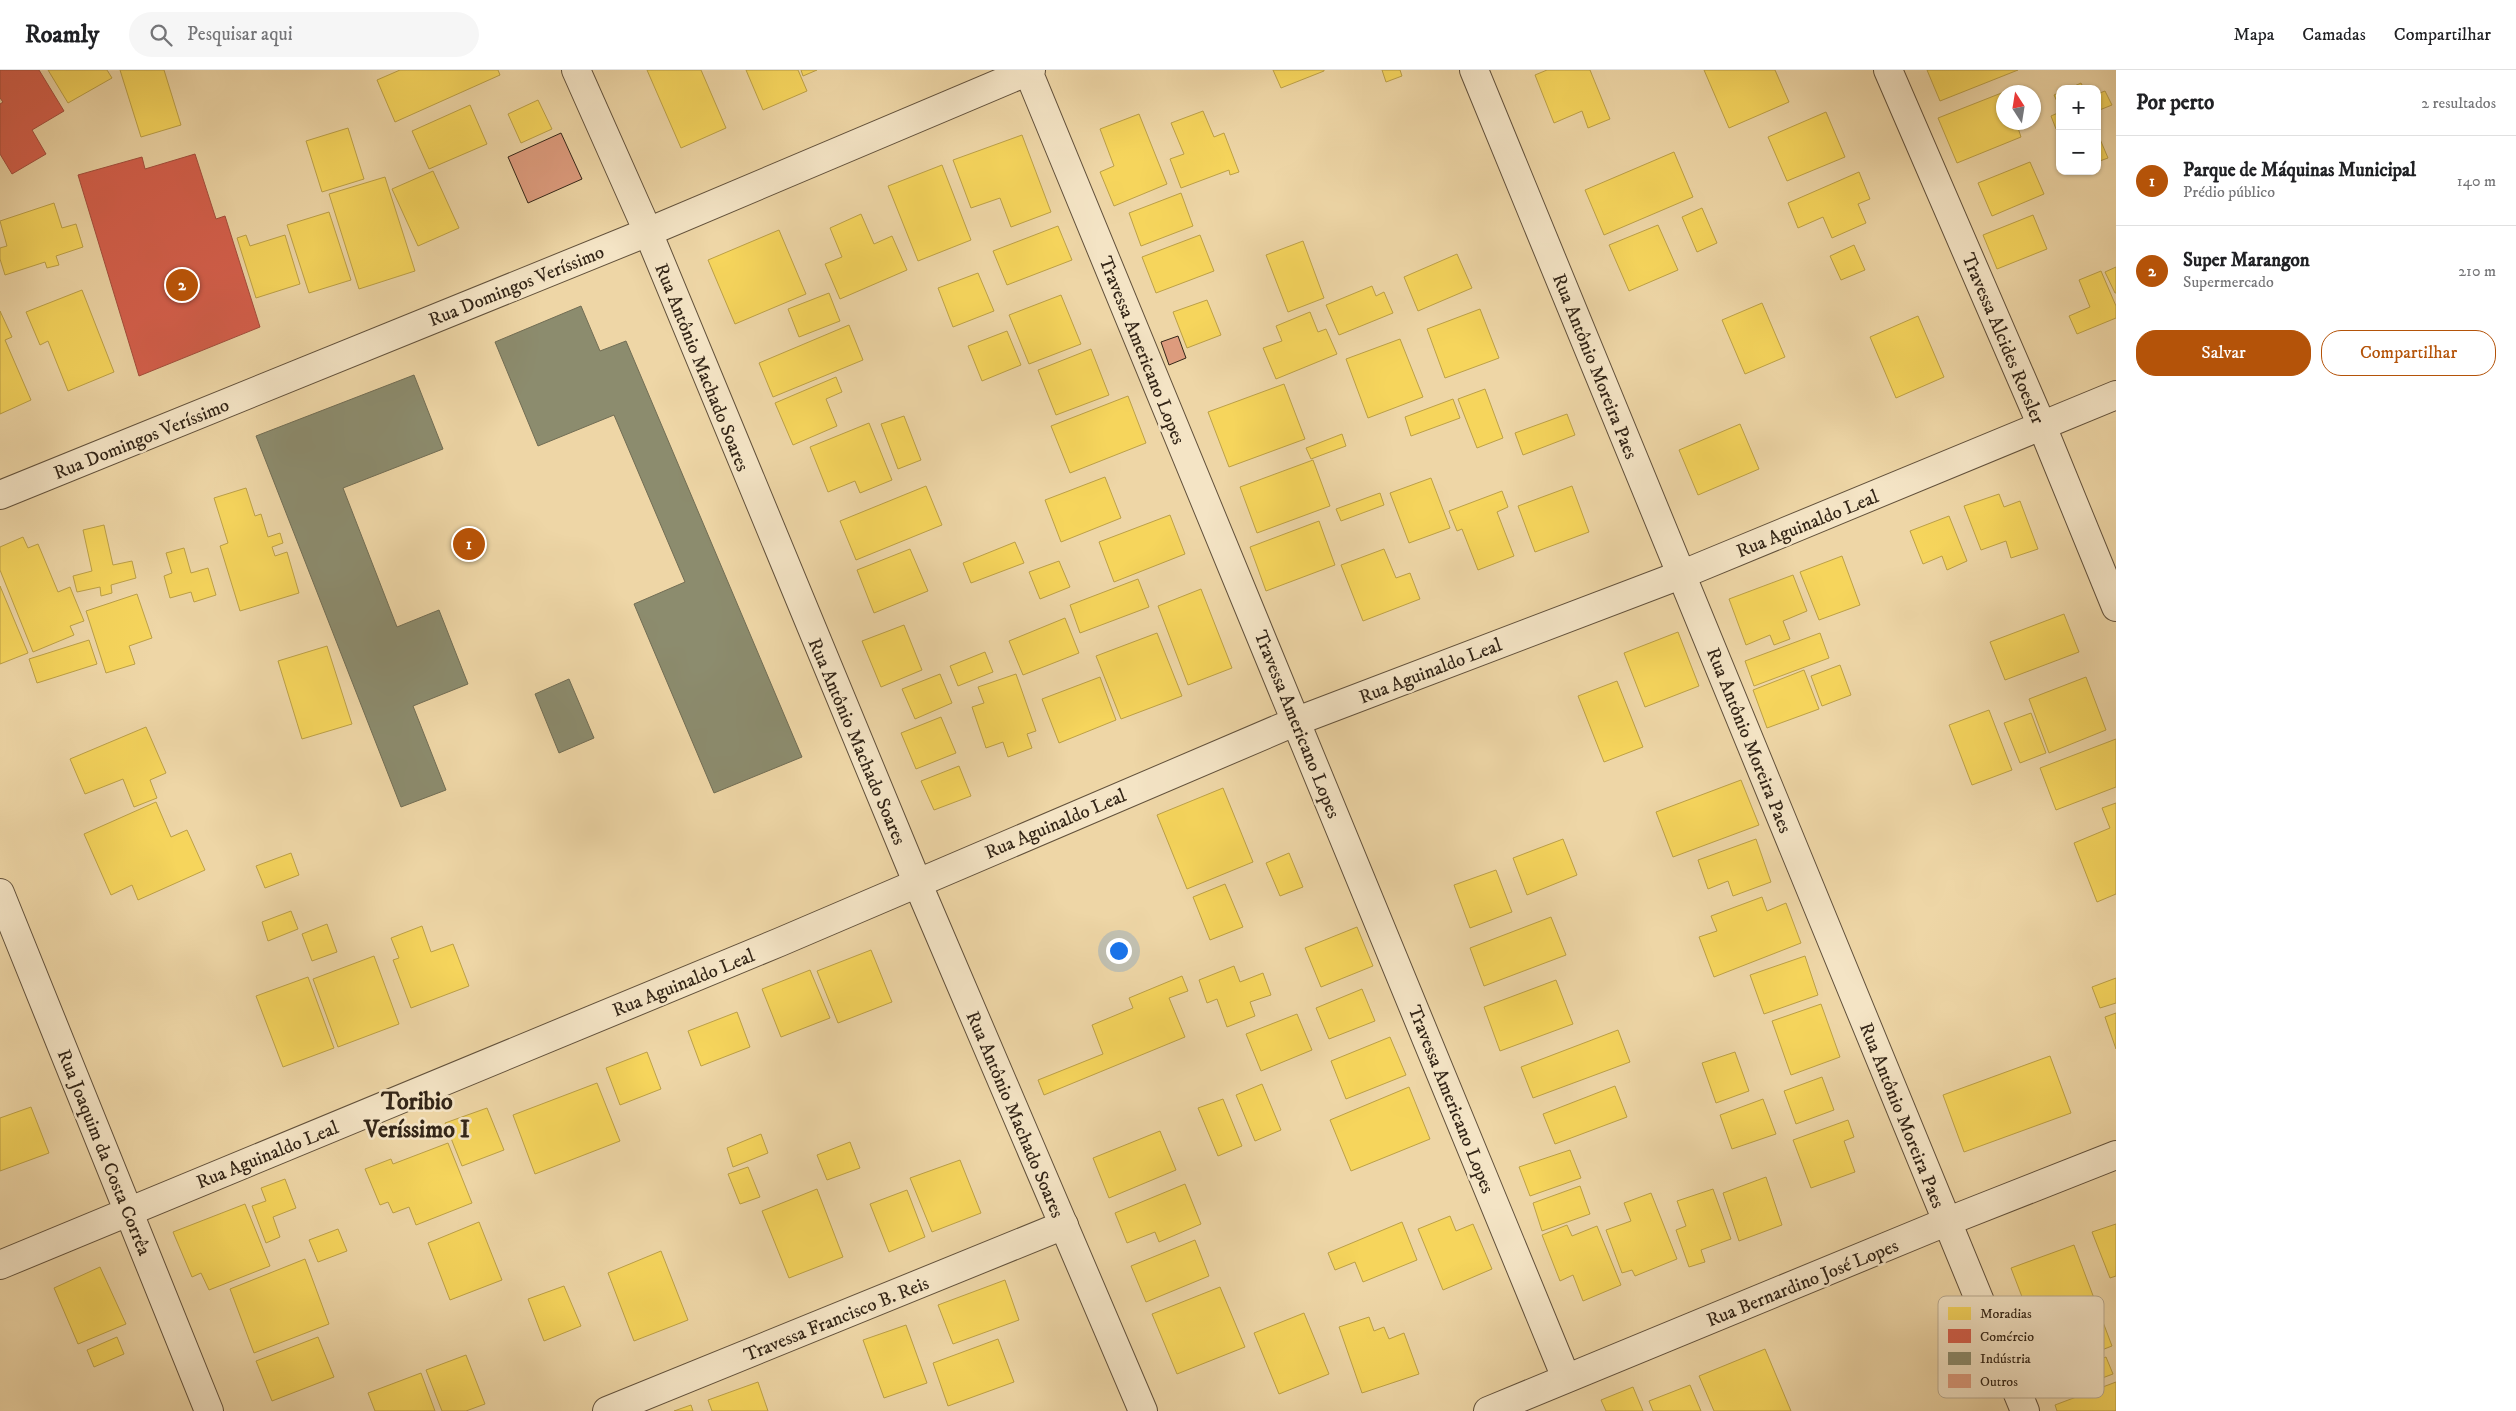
<!DOCTYPE html>
<html lang="pt">
<head>
<meta charset="utf-8">
<style>
	body { margin:0; font-family:"IM FELL DW Pica",serif; background:#f6f6f6; color:#202124 }
	.controls { position:absolute; right:15px; top:15px; display:grid; overflow:hidden; border-radius:10px; box-shadow:0 1px 4px #0004 }
	.controls button { width:45px; height:45px; display:grid; place-items:center; padding:0; border:0; border-bottom:1px solid #e0e0e0; background:#fff; color:#202124; font:25px sans-serif }
	.compass { position:absolute; left:1996px; top:15px; width:45px; height:45px; border-radius:50%; background:#fff; box-shadow:0 1px 4px #0004; rotate:348deg }
	.you { position:absolute; left:1118px; top:880px; width:18px; height:18px; margin:-12px; border:4px solid #fff; border-radius:50%; background:#1a73e8; box-shadow:0 0 0 8px #1a73e833 }
	.badge { display:grid; place-items:center; width:32px; height:32px; border-radius:50%; background:#b45309; color:#fff; font-size:16px; font-weight:700 }
	.pin { position:absolute; translate:-50% -50%; border:2px solid #fff; box-shadow:0 1px 5px #0006 }
	.list { margin:0; padding:0; list-style:none }
	h2 { display:flex; justify-content:space-between; align-items:center; height:65px; margin:0; padding:0 20px; font-size:21px }
	h2 small { font-size:16px; font-weight:400; color:#757577 }
	.list li { display:grid; grid-template-columns:32px 1fr auto; gap:15px; align-items:center; box-sizing:border-box; height:90px; padding:0 20px; border-top:1px solid #e0e0e0 }
	.list b { display:block; font-size:19px; white-space:nowrap }
	.list p { margin:0; font-size:16px; white-space:nowrap; color:#757577 }
	.list em { font-size:16px; font-style:normal; color:#757577 }
	.actions { display:flex; gap:10px; padding:15px 20px }
	.actions a { flex:1; padding:11px 0; border:1px solid #b45309; border-radius:20px; text-align:center; font-size:18px; color:#b45309 }
	.actions .main { background:#b45309; color:#fff }
	.icon { flex:none; width:28px; height:28px; fill:none; stroke:currentColor; stroke-width:2; stroke-linecap:round; stroke-linejoin:round }
	.map { position:relative; flex:none; width:2116px; height:1341px; overflow:hidden }
	header { display:flex; align-items:center; gap:30px; box-sizing:border-box; height:70px; padding:0 25px; background:#fff; border-bottom:1px solid #e0e0e0 }
	header strong { font-size:24px }
	nav { display:flex; gap:28px; margin-inline-start:auto; font-size:18px }
	.search { width:350px; height:45px; background:#f6f6f6; display:flex; align-items:center; gap:12px; box-sizing:border-box; padding:0 18px; border-radius:28px; color:#757577; font-size:19px }
	main { display:flex }
	aside { flex:1; background:#fff }
	.map>svg:first-child { display:block }
	.homes { fill:#f6d55c; stroke:#bca047 }
	.shops { fill:#d6604d; stroke:#a54e3d }
	.industry { fill:#8c8c6e; stroke:#716d54 }
	.building { fill:#de9c7e; stroke:#332517 }
	.lines { fill:none; stroke-linecap:round; stroke-linejoin:round }
	.minor-casing { stroke:#62513b; stroke-width:30 }
	.tertiary-casing { stroke:#62513b; stroke-width:30 }
	.minor { stroke:#f4e4c5; stroke-width:28 }
	.tertiary { stroke:#f4e4c5; stroke-width:28 }
	.labels { text-anchor:middle; stroke-width:5; stroke-linejoin:round; paint-order:stroke }
	.street-label { font-size:19px; fill:#332517; stroke:#f4e4c5 }
	.district-label { font-size:24px; font-weight:bold; fill:#332517; stroke:#f4e4c5 }
	.key { fill:#f4e4c5; stroke:#baab91; stroke-width:1 }
	.key-label { font-size:14px; fill:#332517 }
</style>
</head>
<body>
<header>
<strong>Roamly</strong>
<div class="search"><svg class="icon" aria-label="search" viewBox="0 0 24 24"><circle cx="10" cy="10" r="6"/><path d="M15 15l6 6"/></svg>Pesquisar aqui</div>
<nav><a>Mapa</a><a>Camadas</a><a>Compartilhar</a></nav>
</header>
<main>
<div class="map">
<svg width="2116" height="1341" viewBox="0 0 2116 1341">
	<rect width="100%" height="100%" fill="#eed6a6"/>
	<filter id="stains"><feTurbulence type="fractalNoise" baseFrequency=".004" numOctaves="4"/><feColorMatrix values="0 0 0 0 .2 0 0 0 0 .09 0 0 0 0 .02 0 0 0 .5 -.17"/></filter>
	<radialGradient id="worn" r=".72"><stop offset=".6" stop-color="#630" stop-opacity="0"/><stop offset="1" stop-color="#630" stop-opacity=".3"/></radialGradient>
	<path class="homes" d="M48 0H107L112 8 68 33Z
		M120 0H164L181 55 141 67Z
		M400 0H498L500 5 395 52 377 10Z
		M647 0H701L726 58 681 78Z
		M746 0H798L807 21 763 40Z
		M801 0H817L803 6Z
		M1273 0H1324V1L1281 18Z
		M1382 0H1400L1402 6 1386 12Z
		M1547 0H1590L1610 49 1588 58 1582 41 1554 53 1535 5Z
		M1704 0H1775L1789 32 1729 58Z
		M1927 0H2018L1940 31Z
		M2081 13 2084 19H2068Z
		M2105 21 2112 35 2097 41V24Z
		M2004 22V52H2016L2021 67 1957 93 1938 48Z
		M2060 22V38L2054 25Z
		M538 30 552 59 521 73 508 44Z
		M470 35 487 74 429 99 412 61Z
		M1203 41 1214 67 1224 63 1239 102 1230 105 1229 100 1181 118 1170 89 1184 84 1171 53Z
		M1826 42 1845 87 1787 111 1768 67Z
		M2060 42V57L2056 59 2051 46Z
		M1139 44 1167 114 1114 136 1100 102 1114 96 1100 59Z
		M348 58 364 109 322 122 306 71Z
		M2097 62 2108 88 2097 92Z
		M1022 65 1051 142 1011 157 1000 128 971 138 953 90Z
		M1674 82 1693 127 1604 165 1585 120Z
		M2030 92 2044 124 1992 146 1978 113Z
		M942 95 971 170 918 191 888 116Z
		M433 101 459 158 418 176 392 119Z
		M1859 102 1870 129 1858 134 1866 153 1832 168 1823 147 1798 158 1788 133Z
		M385 107 415 201 359 219 329 124Z
		M1181 123 1193 156 1141 176 1129 143Z
		M54 133 62 158 76 154 83 177 56 186 59 195 47 198 45 192 5 205 0 189V178L7 176 0 151Z
		M1702 138 1717 173 1697 182 1682 147Z
		M329 142 351 210 309 223 287 155Z
		M861 144 874 174 892 166 907 200 840 229 825 194 842 187 830 158Z
		M2033 145 2047 179 1997 199 1983 165Z
		M1658 155 1678 200 1629 221 1609 175Z
		M1058 156 1072 190 1007 215 993 181Z
		M779 160 806 224 735 254 708 190Z
		M246 165 250 176 285 165 300 214 256 228 237 168Z
		M1200 165 1214 201 1156 223 1142 187Z
		M1303 171 1324 228 1288 242 1266 185Z
		M1854 175 1865 200 1841 210 1830 186Z
		M1457 184 1472 218 1418 241 1404 207Z
		M2116 197V223H2115L2105 202Z
		M2101 201 2116 236V248L2077 264 2069 246 2090 237 2079 210Z
		M978 203 994 241 953 257 938 218Z
		M1372 216 1376 226 1384 222 1393 243 1339 265 1326 235Z
		M82 220 114 302 68 321 48 271 40 275 26 242Z
		M829 223 840 251 799 267 788 239Z
		M1061 225 1081 274 1029 294 1009 245Z
		M1207 230 1221 265 1187 278 1173 242Z
		M1762 233 1785 287 1745 304 1722 250Z
		M1480 239 1499 288 1445 308 1427 259Z
		M0 241 12 267 5 270 31 330 0 344Z
		M1310 242 1318 262 1326 259 1337 284 1276 309 1263 278 1282 271 1276 256Z
		M1918 246 1944 307 1896 328 1870 267Z
		M849 255 863 290 773 327 759 293Z
		M1007 261 1021 295 982 311 968 276Z
		M1400 269 1423 327 1368 348 1346 289Z
		M1091 279 1109 325 1056 345 1038 300Z
		M836 307 842 322 826 329 837 356 793 375 775 333Z
		M1284 314 1305 369 1229 397 1208 342Z
		M1485 319 1503 368 1477 378 1458 329Z
		M1128 326 1146 373 1070 403 1051 356Z
		M1453 329 1460 348 1411 366 1405 347Z
		M1567 344 1575 365 1523 385 1515 363Z
		M904 346 921 390 898 399 881 354Z
		M869 353 892 410 860 423 855 411 828 422 810 377Z
		M1740 354 1759 399 1698 425 1679 380Z
		M1342 364 1346 376 1311 389 1306 378Z
		M1313 390 1330 436 1257 463 1240 417Z
		M1105 407 1121 448 1061 472 1045 430Z
		M1431 408 1450 458 1409 473 1390 423Z
		M926 416 942 455 856 490 840 451Z
		M1572 416 1589 462 1535 482 1518 436Z
		M246 418 255 446 261 444 268 467 280 463 283 473 272 477 275 486 287 482 299 523 240 541 220 476 228 473 214 428Z
		M1502 421 1508 437 1497 442 1514 486 1478 500 1462 459 1457 461 1449 441Z
		M1380 423 1384 435 1341 451 1336 439Z
		M1999 424 2004 437 2020 431 2038 479 2011 488 2006 471 1981 480 1964 436Z
		M1170 445 1185 484 1114 512 1099 472Z
		M1949 446 1967 491 1947 500 1942 486 1923 494 1910 461Z
		M1319 451 1335 495 1266 521 1250 477Z
		M104 455 113 495 132 491 136 508 111 515 112 523 101 526 100 517 77 522 73 506 92 501 83 460Z
		M23 467 28 478 38 474 58 522 70 517 84 551 70 556 74 565 33 582 0 500V477Z
		M1015 472 1024 493 971 513 963 493Z
		M184 478 191 503 208 498 216 525 194 532 191 522 170 528 164 506 172 503 166 483Z
		M910 479 928 521 874 543 857 500Z
		M1384 479 1396 508 1410 503 1420 529 1363 551 1341 495Z
		M1842 486 1860 535 1819 550 1800 502Z
		M1059 491 1070 517 1040 529 1029 502Z
		M1793 505 1807 541 1783 551 1790 569 1774 575 1770 565 1746 575 1729 529Z
		M1138 509 1149 537 1080 563 1070 535Z
		M0 516 28 583 0 594Z
		M1201 519 1232 598 1188 615 1158 536Z
		M137 524 152 568 129 576 135 594 106 603 86 541Z
		M2064 544 2079 582 2005 610 1990 572Z
		M1065 548 1079 583 1023 605 1009 571Z
		M904 555 922 600 881 617 862 571Z
		M1678 562 1699 616 1645 637 1624 583Z
		M1157 563 1182 626 1121 649 1096 586Z
		M1820 563 1829 588 1754 616 1745 591Z
		M89 570 97 594 37 613 29 589Z
		M327 576 352 654 302 669 278 591Z
		M985 582 993 602 958 616 950 596Z
		M1840 595 1851 625 1822 636 1811 606Z
		M1804 600 1819 639 1767 658 1753 620Z
		M940 604 952 633 915 649 902 619Z
		M1016 604 1036 661 1027 664 1032 678 1008 687 1003 672 986 678 972 637 984 633 978 617Z
		M1100 607 1116 650 1059 673 1042 629Z
		M2086 607 2106 660 2049 683 2029 629Z
		M1617 611 1643 677 1604 692 1578 626Z
		M1989 640 2012 700 1972 715 1949 655Z
		M2031 643 2046 683 2020 693 2004 653Z
		M941 647 956 683 916 699 901 663Z
		M146 657 166 703 150 710 157 728 134 737 123 709 85 724 70 689Z
		M2116 669V717L2056 740 2040 698Z
		M959 696 971 726 934 740 921 711Z
		M1741 710 1759 755 1673 787 1656 742Z
		M1223 718 1253 792 1187 819 1157 745Z
		M156 732 171 767 187 760 205 800 138 830 132 815 111 825 84 764Z
		M2116 733V824L2097 832 2074 773 2110 758 2102 738Z
		M1563 769 1577 805 1527 825 1513 788Z
		M1756 769 1771 812 1733 826 1728 811 1708 819 1698 790Z
		M291 783 299 805 265 818 256 796Z
		M1289 783 1303 817 1280 826 1266 793Z
		M1496 800 1512 842 1470 858 1454 815Z
		M1225 814 1243 857 1210 870 1193 827Z
		M1762 827 1767 841 1786 833 1801 873 1714 907 1699 867 1717 861 1711 846Z
		M291 841 298 859 268 871 262 852Z
		M1551 847 1566 885 1484 916 1470 878Z
		M327 854 337 882 312 891 302 864Z
		M422 856 431 882 453 874 469 916 411 938 393 890 399 888 391 868Z
		M1357 857 1373 896 1321 917 1305 878Z
		M871 880 892 932 838 953 817 901Z
		M374 886 399 954 338 977 313 909Z
		M1805 886 1818 925 1764 944 1750 905Z
		M1234 896 1240 912 1263 903 1271 925 1250 932 1255 946 1227 957 1217 929 1207 933 1199 910Z
		M810 900 830 948 781 967 762 919Z
		M1182 906 1188 921 1169 928 1185 967 1044 1025 1038 1010 1103 984 1092 955 1133 938 1129 928Z
		M308 907 334 978 283 997 256 926Z
		M2116 908V933L2100 938 2092 917Z
		M1556 910 1573 954 1500 981 1484 937Z
		M1362 919 1375 951 1329 969 1316 938Z
		M1821 934 1840 987 1791 1005 1772 951Z
		M737 942 750 977 701 996 688 961Z
		M2116 943V979L2105 947Z
		M1297 944 1312 980 1261 1001 1246 964Z
		M1618 960 1630 992 1533 1028 1521 997Z
		M1390 967 1406 1005 1346 1029 1331 991Z
		M647 982 661 1019 620 1035 606 998Z
		M1735 982 1749 1021 1716 1033 1702 993Z
		M2050 986 2071 1043 1964 1082 1943 1025Z
		M1822 1007 1834 1040 1796 1054 1784 1021Z
		M597 1013 620 1071 535 1104 513 1045Z
		M1262 1014 1281 1060 1255 1071 1236 1025Z
		M1615 1016 1627 1047 1555 1074 1543 1044Z
		M1409 1017 1430 1069 1351 1101 1330 1050Z
		M1223 1029 1242 1076 1218 1086 1198 1038Z
		M1763 1029 1776 1064 1732 1079 1720 1045Z
		M31 1037 49 1083 0 1101V1048Z
		M487 1038 504 1080 462 1096 445 1053Z
		M1848 1050 1854 1067 1844 1071 1855 1102 1811 1118 1793 1070Z
		M1160 1061 1176 1100 1109 1128 1093 1088Z
		M761 1064 768 1083 733 1097 727 1078Z
		M850 1072 860 1098 827 1110 817 1085Z
		M448 1073 472 1133 416 1155 409 1137 393 1143 388 1132 380 1135 365 1099 391 1089 393 1094Z
		M1570 1080 1581 1108 1530 1126 1519 1097Z
		M960 1090 981 1143 932 1162 910 1108Z
		M748 1097 760 1127 740 1134 728 1104Z
		M1766 1107 1782 1155 1739 1171 1723 1123Z
		M285 1109 296 1138 273 1147 280 1167 266 1173 252 1136 266 1131 261 1118Z
		M1185 1114 1201 1154 1159 1172 1155 1162 1127 1173 1115 1143Z
		M1580 1116 1590 1144 1542 1161 1533 1133Z
		M817 1119 843 1187 789 1208 762 1141Z
		M1713 1119 1731 1169 1701 1180 1705 1192 1689 1197 1676 1160 1686 1156 1677 1131Z
		M907 1120 925 1167 889 1182 870 1134Z
		M1651 1123 1677 1189 1635 1206 1632 1200 1622 1203 1606 1160 1631 1151 1624 1133Z
		M245 1134 270 1196 209 1220 201 1203 192 1207 173 1162Z
		M1450 1146 1456 1161 1473 1154 1492 1199 1443 1220 1418 1159Z
		M479 1152 502 1210 450 1230 428 1173Z
		M1402 1152 1417 1190 1363 1212 1355 1192 1335 1200 1328 1183Z
		M2116 1154V1206L2110 1208 2092 1162Z
		M1567 1155 1572 1166 1597 1156 1621 1215 1583 1231 1573 1205 1560 1211 1542 1165Z
		M338 1159 347 1181 318 1192 309 1170Z
		M1195 1170 1209 1206 1146 1232 1131 1196Z
		M2074 1175 2112 1276 2050 1300 2011 1198Z
		M661 1181 688 1250 634 1271 608 1203Z
		M305 1189 329 1254 254 1283 230 1219Z
		M100 1197 126 1254 78 1274 54 1218Z
		M1005 1210 1019 1250 953 1274 938 1235Z
		M564 1216 581 1256 544 1271 528 1229Z
		M1220 1217 1245 1277 1177 1304 1152 1244Z
		M1304 1243 1329 1304 1279 1324 1254 1263Z
		M1369 1247 1374 1261 1384 1257 1389 1269 1404 1263 1419 1304 1362 1323 1339 1257Z
		M906 1255 927 1313 884 1328 863 1270Z
		M117 1267 124 1284 94 1297 87 1280Z
		M318 1267 334 1307 272 1331 256 1291Z
		M998 1269 1014 1312 948 1336 933 1293Z
		M1765 1279 1791 1341H1714L1699 1306Z
		M466 1285 485 1334 466 1341H442L426 1300Z
		M2106 1287 2113 1304 2070 1320 2063 1303Z
		M421 1303 435 1341H375L368 1323Z
		M758 1312 768 1341H712L708 1330Z
		M2116 1312V1341H2057L2055 1335Z
		M1690 1315 1701 1341H1653L1649 1331Z
		M1633 1317 1643 1341H1606L1601 1330Z
		M691 1335 693 1341H674Z"/>
	<path class="shops" d="M0 0H39L64 41 32 60 46 84 12 104 0 84V34L3 32 0 28Z
		M195 84 216 149 225 146 260 257 139 306 78 105 142 87 145 99Z"/>
	<path class="industry" d="M581 236 600 281 626 271 802 687 714 723 634 534 685 512 614 345 538 376 495 272Z
		M414 305 443 379 343 418 397 557 439 540 468 614 413 636 446 720 401 737 256 366Z
		M569 609 594 668 559 683 535 624Z"/>
	<path class="building" d="M561 63 582 109 528 133 508 87Z
		M1178 266 1186 288 1169 295 1161 272Z"/>
	<g class="lines">
		<defs>
			<path id="minor" d="M1474 0 2025 1341
				M1888 0 2042 356 2116 537
				M1028 1 1566 1308
				M0 425 648 162 1031 0
				M0 823 209 1341
				M0 1195 780 872 1297 651 1683 504 2116 325
				M607 1341 1064 1155
				M1488 1341 1946 1152 2116 1085"/>
			<path id="tertiary" d="M576 0 648 162 917 812 1143 1341"/>
		</defs>
		<use href="#minor" class="minor-casing"/>
		<use href="#tertiary" class="tertiary-casing"/>
		<use href="#minor" class="minor"/>
		<use href="#tertiary" class="tertiary"/>
	</g>
	<g class="labels">
		<g class="street-label">
			<text transform="translate(516 215) rotate(-22)" y="7">Rua Domingos Veríssimo</text>
			<text transform="translate(2004 268) rotate(67)" y="7">Travessa Alcides Roesler</text>
			<text transform="translate(1143 280) rotate(68)" y="7">Travessa Americano Lopes</text>
			<text transform="translate(1596 296) rotate(68)" y="7">Rua Antônio Moreira Paes</text>
			<text transform="translate(703 297) rotate(68)" y="7">Rua Antônio Machado Soares</text>
			<text transform="translate(141 368) rotate(-22)" y="7">Rua Domingos Veríssimo</text>
			<text transform="translate(1807 453) rotate(-22)" y="7">Rua Aguinaldo Leal</text>
			<text transform="translate(1430 600) rotate(-21)" y="7">Rua Aguinaldo Leal</text>
			<text transform="translate(1298 654) rotate(68)" y="7">Travessa Americano Lopes</text>
			<text transform="translate(1750 670) rotate(68)" y="7">Rua Antônio Moreira Paes</text>
			<text transform="translate(858 671) rotate(67)" y="7">Rua Antônio Machado Soares</text>
			<text transform="translate(1055 753) rotate(-23)" y="7">Rua Aguinaldo Leal</text>
			<text transform="translate(683 912) rotate(-22)" y="7">Rua Aguinaldo Leal</text>
			<text transform="translate(1452 1029) rotate(68)" y="7">Travessa Americano Lopes</text>
			<text transform="translate(1016 1044) rotate(67)" y="7">Rua Antônio Machado Soares</text>
			<text transform="translate(1903 1045) rotate(68)" y="7">Rua Antônio Moreira Paes</text>
			<text transform="translate(105 1082) rotate(68)" y="7">Rua Joaquim da Costa Corrêa</text>
			<text transform="translate(267 1084) rotate(-22)" y="7">Rua Aguinaldo Leal</text>
			<text transform="translate(1802 1212) rotate(-22)" y="7">Rua Bernardino José Lopes</text>
			<text transform="translate(836 1248) rotate(-22)" y="7">Travessa Francisco B. Reis</text>
		</g>
		<g class="district-label">
			<text x="417" y="1039">Toribio<tspan x="417" dy="28">Veríssimo I</tspan></text>
		</g>
	</g>
	<rect x="1938" y="1226" width="166" height="102" rx="8" class="key"/>
	<rect x="1948" y="1237" width="23" height="13" fill="#f6d55c"/>
	<rect x="1948" y="1259" width="23" height="14" fill="#d6604d"/>
	<rect x="1948" y="1282" width="23" height="13" fill="#8c8c6e"/>
	<rect x="1948" y="1304" width="23" height="14" fill="#de9c7e"/>
	<g class="key-label">
		<text x="1980" y="1248">Moradias</text>
		<text x="1980" y="1271">Comércio</text>
		<text x="1980" y="1293">Indústria</text>
		<text x="1980" y="1316">Outros</text>
	</g>
	<rect width="100%" height="100%" filter="url(#stains)"/>
	<rect width="100%" height="100%" fill="url(#worn)"/>
</svg>
<div class="controls">
<button>+</button>
<button>−</button>
</div>
<svg class="compass" viewBox="-18 -18 36 36"><path d="M0-13l5 13h-10z" fill="#e53935"/><path d="M0 13l5-13h-10z" fill="#757577"/></svg>
<div class="you"></div>
<div class="pin badge" style="left:469px;top:474px">1</div>
<div class="pin badge" style="left:182px;top:215px">2</div>
</div>
<aside>
<h2>Por perto<small>2 resultados</small></h2>
<ul class="list">
<li><span class="badge">1</span><div><b>Parque de Máquinas Municipal</b><p>Prédio público</p></div><em>140 m</em></li>
<li><span class="badge">2</span><div><b>Super Marangon</b><p>Supermercado</p></div><em>210 m</em></li>
</ul>
<div class="actions"><a class="main">Salvar</a><a>Compartilhar</a></div>
</aside>
</main>
</body>
</html>
